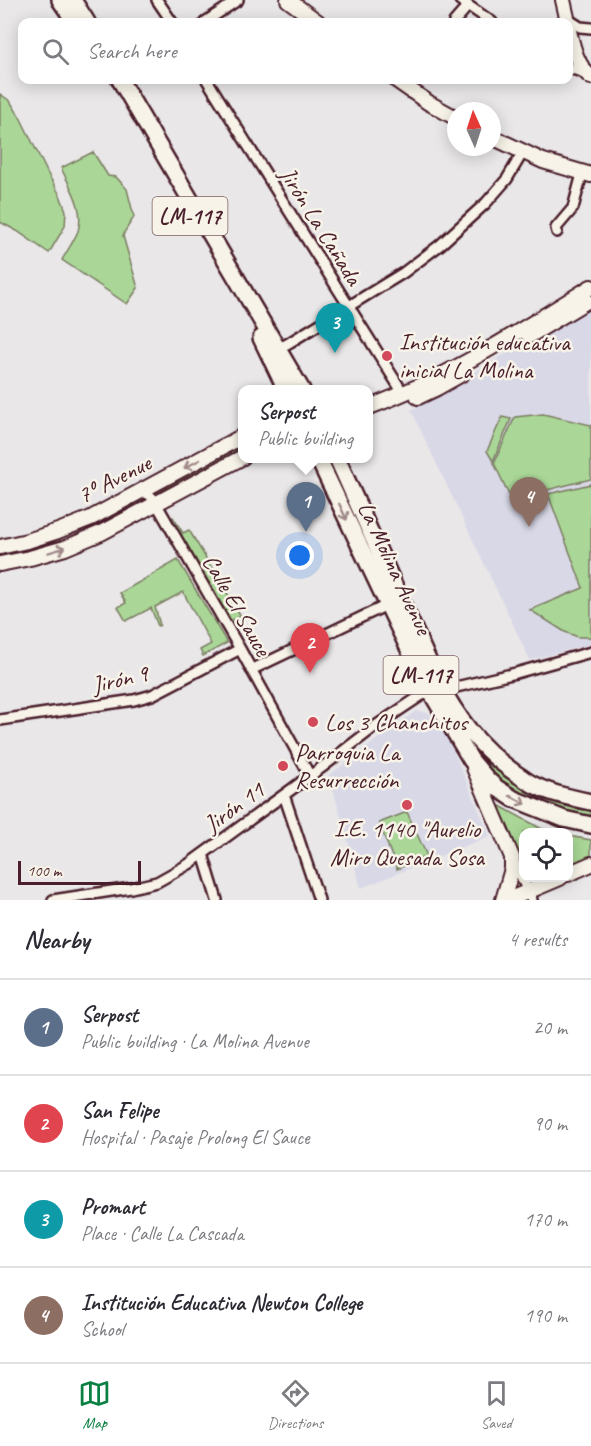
<!DOCTYPE html>
<html lang="en">
<head>
<meta charset="utf-8">
<style>
	body { margin:0; font-family:Caveat,sans-serif; background:#f2f2f3; color:#2b2b33 }
	.controls { position:absolute; right:18px; bottom:18px; display:grid; overflow:hidden; border-radius:12px; box-shadow:0 3px 15px #0003 }
	.controls button { width:54px; height:54px; display:grid; place-items:center; padding:0; border:0; border-bottom:2px solid #e1e1e2; background:#fff; color:#2b2b33; font:30px sans-serif }
	.compass { position:absolute; left:447px; top:102px; width:54px; height:54px; border-radius:50%; background:#fff; box-shadow:0 3px 15px #0003; rotate:357deg }
	.scale { position:absolute; left:18px; bottom:15px; width:123px; box-sizing:border-box; padding-left:6px; border:3px solid #4a1f2b; border-top:0; font-size:16px; line-height:21px; white-space:nowrap; color:#4a1f2b; -webkit-text-stroke:4px #f7f3e8; paint-order:stroke }
	.you { position:absolute; left:300px; top:556px; width:21px; height:21px; margin:-15px; border:4px solid #fff; border-radius:50%; background:#1a73e8; box-shadow:0 0 0 9px #1a73e833 }
	.badge { display:grid; place-items:center; width:39px; height:39px; border-radius:50%; background:#0b8043; color:#fff; font-size:20px; font-weight:700 }
	.pin { position:absolute; translate:-50% -50px; filter:drop-shadow(0 2px 3px #0008) }
	.pin::after { content:''; position:absolute; top:32px; width:21px; height:18px; background:inherit; clip-path:polygon(0 0,100% 0,50% 100%) }
	.popup { position:absolute; left:238px; top:385px; width:135px; height:78px; box-sizing:border-box; display:grid; place-content:center; border-radius:12px; background:#fff; filter:drop-shadow(0 2px 4px #0005); font-size:20px; white-space:nowrap; color:#7c7c81 }
	.popup b { font-size:22px; color:#2b2b33 }
	.popup::after { content:''; position:absolute; left:50%; top:100%; margin-left:-12px; border:12px solid transparent; border-top-color:#fff }
	.list { margin:0; padding:0; list-style:none }
	h2 { display:flex; justify-content:space-between; align-items:center; height:78px; margin:0; padding:0 24px; font-size:26px }
	h2 small { font-size:20px; font-weight:400; color:#7c7c81 }
	.list li { display:grid; grid-template-columns:39px 1fr auto; gap:18px; align-items:center; box-sizing:border-box; height:96px; padding:0 24px; border-top:2px solid #e1e1e2 }
	.list b { display:block; font-size:22px; white-space:nowrap }
	.list p { margin:0; font-size:20px; white-space:nowrap; color:#7c7c81 }
	.list em { font-size:20px; font-style:normal; color:#7c7c81 }
	.icon { flex:none; width:33px; height:33px; fill:none; stroke:currentColor; stroke-width:2; stroke-linecap:round; stroke-linejoin:round }
	.map { position:relative; flex:none; width:591px; height:900px; overflow:hidden }
	.search { position:absolute; background:#fff; box-shadow:0 3px 15px #0003; left:18px; right:18px; top:18px; height:66px; display:flex; align-items:center; gap:15px; box-sizing:border-box; padding:0 21px; border-radius:12px; color:#7c7c81; font-size:22px }
	.sheet { height:462px; background:#fff }
	nav { display:flex; justify-content:space-around; align-items:center; box-sizing:border-box; height:84px; border-top:2px solid #e1e1e2; background:#fff; font-size:16px; color:#7c7c81 }
	nav a { display:grid; justify-items:center; gap:3px }
	nav .on { color:#0b8043 }
	.map>svg:first-child { display:block }
	.built { fill:#d9d8e7 }
	.green { fill:#aad797; stroke:#7a7b61; stroke-width:1.5 }
	.lines { fill:none; stroke-linecap:round; stroke-linejoin:round }
	.street-casing { stroke:#4a1f2b; stroke-width:14 }
	.secondary-casing { stroke:#4a1f2b; stroke-width:18 }
	.primary-casing { stroke:#4a1f2b; stroke-width:20 }
	.street { stroke:#f7f3e8; stroke-width:9 }
	.secondary { stroke:#f7f3e8; stroke-width:14 }
	.primary { stroke:#f7f3e8; stroke-width:15 }
	.oneway { stroke:#a0898a }
	.poi-dot { fill:#d1495b; stroke:#f7f3e8; stroke-width:2 }
	.labels { text-anchor:middle; stroke-width:5; stroke-linejoin:round; paint-order:stroke }
	.shield { fill:#f7f3e8; stroke:#7e5f64; stroke-width:1.5 }
	.shield-label { font-size:22px; font-weight:bold; fill:#4a1f2b }
	.street-label { font-size:24px; fill:#4a1f2b; stroke:#f7f3e8 }
	.poi-label { font-size:24px; fill:#4a1f2b; stroke:#f7f3e8; text-anchor:start }
</style>
</head>
<body>
<div class="map">
<svg width="591" height="900" viewBox="0 0 591 900">
	<rect width="100%" height="100%" fill="#e9e7e8"/>
	<filter id="ink" filterUnits="userSpaceOnUse"><feTurbulence type="fractalNoise" baseFrequency=".0167" numOctaves="2"/><feDisplacementMap in="SourceGraphic" scale="12" xChannelSelector="R" yChannelSelector="G"/><feConvolveMatrix kernelMatrix="1 2 1 2 8 2 1 2 1" color-interpolation-filters="sRGB"/></filter>
	<g filter="url(#ink)">
		<path class="built" d="M591 303V644L530 660 411 410Z
			M416 711 428 713 440 720 490 836 361 888 329 775Z"/>
		<path class="green" d="M0 94 10 101 20 117 48 174 60 195 66 211 65 226 49 253 17 231 0 222Z
			M93 152 108 176 116 177 127 189 134 217 125 231 123 236 138 288 127 304 62 260C67 251 74 241 78 231 85 209 70 187 61 168Z
			M543 414 591 425V479L511 499 494 463 515 417Z
			M502 417 511 419 493 461 487 451Z
			M243 441V450L157 498 156 494 150 492Z
			M591 484V637H578L565 632 530 610 583 588 548 494Z
			M173 517 183 533 189 530 241 616 233 620H227L168 520Z
			M178 560 227 643 203 656 200 650 211 644 183 592 155 607 160 625 158 626 151 608 126 621 118 607 126 603 120 593Z
			M480 754 494 765 544 796 575 809 591 810V819L521 797 496 782 477 758Z
			M500 806 542 829 555 832H524L523 864 498 808Z
			M407 812 427 856 397 869 379 823Z
			M568 836 591 840V856L569 866Z"/>
		<g class="lines">
			<defs>
				<path id="street" d="M157 0 172 22
					M460 0 492 22
					M566 18 580 27 591 28
					M205 22 238 0
					M454 22 468 6
					M568 68 586 73
					M207 80 403 393
					M557 232 556 228 573 208 582 174
					M274 350 287 344 403 273 440 245 486 203 507 179 523 152
					M140 491C148 493 152 496 156 503L240 649 310 776
					M251 670 387 605
					M0 720 134 700 152 695 240 649
					M284 795 319 900
					M203 854 217 900
					M514 861 532 900
					M53 900 131 888 157 882 189 864 325 765 377 725 422 695 516 673 591 652"/>
				<path id="secondary" d="M288 0 318 22
					M563 0 568 22
					M568 27C572 43 576 66 591 77
					M396 80 429 103 456 118
					M492 137 543 161 591 175
					M529 336 587 301
					M418 397 437 388 462 374
					M369 407C448 378 520 331 591 287
					M0 547 27 541 58 531 91 518 243 436
					M0 564 30 558 65 548 101 533 243 457
					M474 768 512 857V869L503 900
					M568 874 591 864
					M508 900 560 878"/>
				<path id="primary" d="M60 0 75 22
					M73 0 87 22
					M120 80 302 390
					M261 338 286 390
					M318 458 423 679 471 760 488 780 497 788 514 799 564 819 591 825
					M337 458 436 678C457 718 480 749 518 775 523 778 528 782 534 785 552 794 572 798 591 802"/>
			</defs>
			<use href="#street" class="street-casing"/>
			<use href="#secondary" class="secondary-casing"/>
			<use href="#primary" class="primary-casing"/>
			<use href="#street" class="street"/>
			<use href="#secondary" class="secondary"/>
			<use href="#primary" class="primary"/>
		</g>
		<defs><path id="oneway-shaft" d="M-6 0H5M1.5-3L5.5 0L1.5 3" fill="none" stroke-width="1.6" stroke-linecap="round" stroke-linejoin="round" transform="scale(1.5)"/></defs>
		<g class="oneway">
			<use href="#oneway-shaft" transform="translate(192 464) rotate(152)"/>
			<use href="#oneway-shaft" transform="translate(343 512) rotate(65)"/>
			<use href="#oneway-shaft" transform="translate(57 550) rotate(-17)"/>
			<use href="#oneway-shaft" transform="translate(518 800) rotate(27)"/>
		</g>
	</g>
	<g class="poi-dot">
		<circle cx="387" cy="356" r="6"/>
		<circle cx="313" cy="722" r="6"/>
		<circle cx="283" cy="766" r="6"/>
		<circle cx="407" cy="805" r="6"/>
	</g>
	<g class="labels">
		<g class="shield">
			<rect x="152.5" y="197" width="75" height="38" rx="4.5"/>
			<rect x="383.5" y="656" width="75" height="38" rx="4.5"/>
		</g>
		<g class="shield-label">
			<text x="190" y="224">LM-117</text>
			<text x="421" y="683">LM-117</text>
		</g>
		<g class="street-label">
			<text transform="translate(321 226) rotate(58)" y="8">Jirón La Cañada</text>
			<text transform="translate(114 479) rotate(-27)" y="8">7º Avenue</text>
			<text transform="translate(395 568) rotate(65)" y="8">La Molina Avenue</text>
			<text transform="translate(237 605) rotate(60)" y="8">Calle El Sauce</text>
			<text transform="translate(120 679) rotate(-13)" y="8">Jirón 9</text>
			<text transform="translate(234 807) rotate(-36)" y="8">Jirón 11</text>
		</g>
		<g class="poi-label">
			<text x="399" y="350">Institución educativa<tspan x="399" dy="28">inicial La Molina</tspan></text>
			<text x="325" y="730">Los 3 Chanchitos</text>
			<text x="295" y="760">Parroquia La<tspan x="295" dy="28">Resurrección</tspan></text>
			<text x="407" y="837" text-anchor="middle">I.E. 1140 "Aurelio<tspan x="407" dy="28">Miro Quesada Sosa</tspan></text>
		</g>
	</g>
</svg>
<div class="controls">
<button><svg class="icon" aria-label="locate" viewBox="0 0 24 24"><circle cx="12" cy="12" r="6"/><path d="M12 2v4M12 18v4M2 12h4M18 12h4"/></svg></button>
</div>
<svg class="compass" viewBox="-18 -18 36 36"><path d="M0-13l5 13h-10z" fill="#e53935"/><path d="M0 13l5-13h-10z" fill="#7c7c81"/></svg>
<div class="scale">100 m</div>
<div class="you"></div>
<div class="pin badge" style="left:306px;top:532px;background:#5c6f8a">1</div>
<div class="popup"><b>Serpost</b>Public building</div>
<div class="pin badge" style="left:310px;top:673px;background:#e0444e">2</div>
<div class="pin badge" style="left:335px;top:353px;background:#0f9aa8">3</div>
<div class="pin badge" style="left:529px;top:527px;background:#8d6e63">4</div>
<div class="search"><svg class="icon" aria-label="search" viewBox="0 0 24 24"><circle cx="10" cy="10" r="6"/><path d="M15 15l6 6"/></svg>Search here</div>
</div>
<section class="sheet">
<h2>Nearby<small>4 results</small></h2>
<ul class="list">
<li><span class="badge" style="background:#5c6f8a">1</span><div><b>Serpost</b><p>Public building · La Molina Avenue</p></div><em>20 m</em></li>
<li><span class="badge" style="background:#e0444e">2</span><div><b>San Felipe</b><p>Hospital · Pasaje Prolong El Sauce</p></div><em>90 m</em></li>
<li><span class="badge" style="background:#0f9aa8">3</span><div><b>Promart</b><p>Place · Calle La Cascada</p></div><em>170 m</em></li>
<li><span class="badge" style="background:#8d6e63">4</span><div><b>Institución Educativa Newton College</b><p>School</p></div><em>190 m</em></li>
</ul>
</section>
<nav>
<a class="on"><svg class="icon" aria-label="map" viewBox="0 0 24 24"><path d="M3 6l6-2 6 2 6-2v14l-6 2-6-2-6 2zM9 4v14M15 6v14"/></svg>Map</a>
<a><svg class="icon" aria-label="directions" viewBox="0 0 24 24"><path d="M12 3l9 9-9 9-9-9zM9 14v-3h6M13 9l2 2-2 2"/></svg>Directions</a>
<a><svg class="icon" aria-label="saved" viewBox="0 0 24 24"><path d="M7 4h10v16l-5-4-5 4z"/></svg>Saved</a>
</nav>
</body>
</html>
